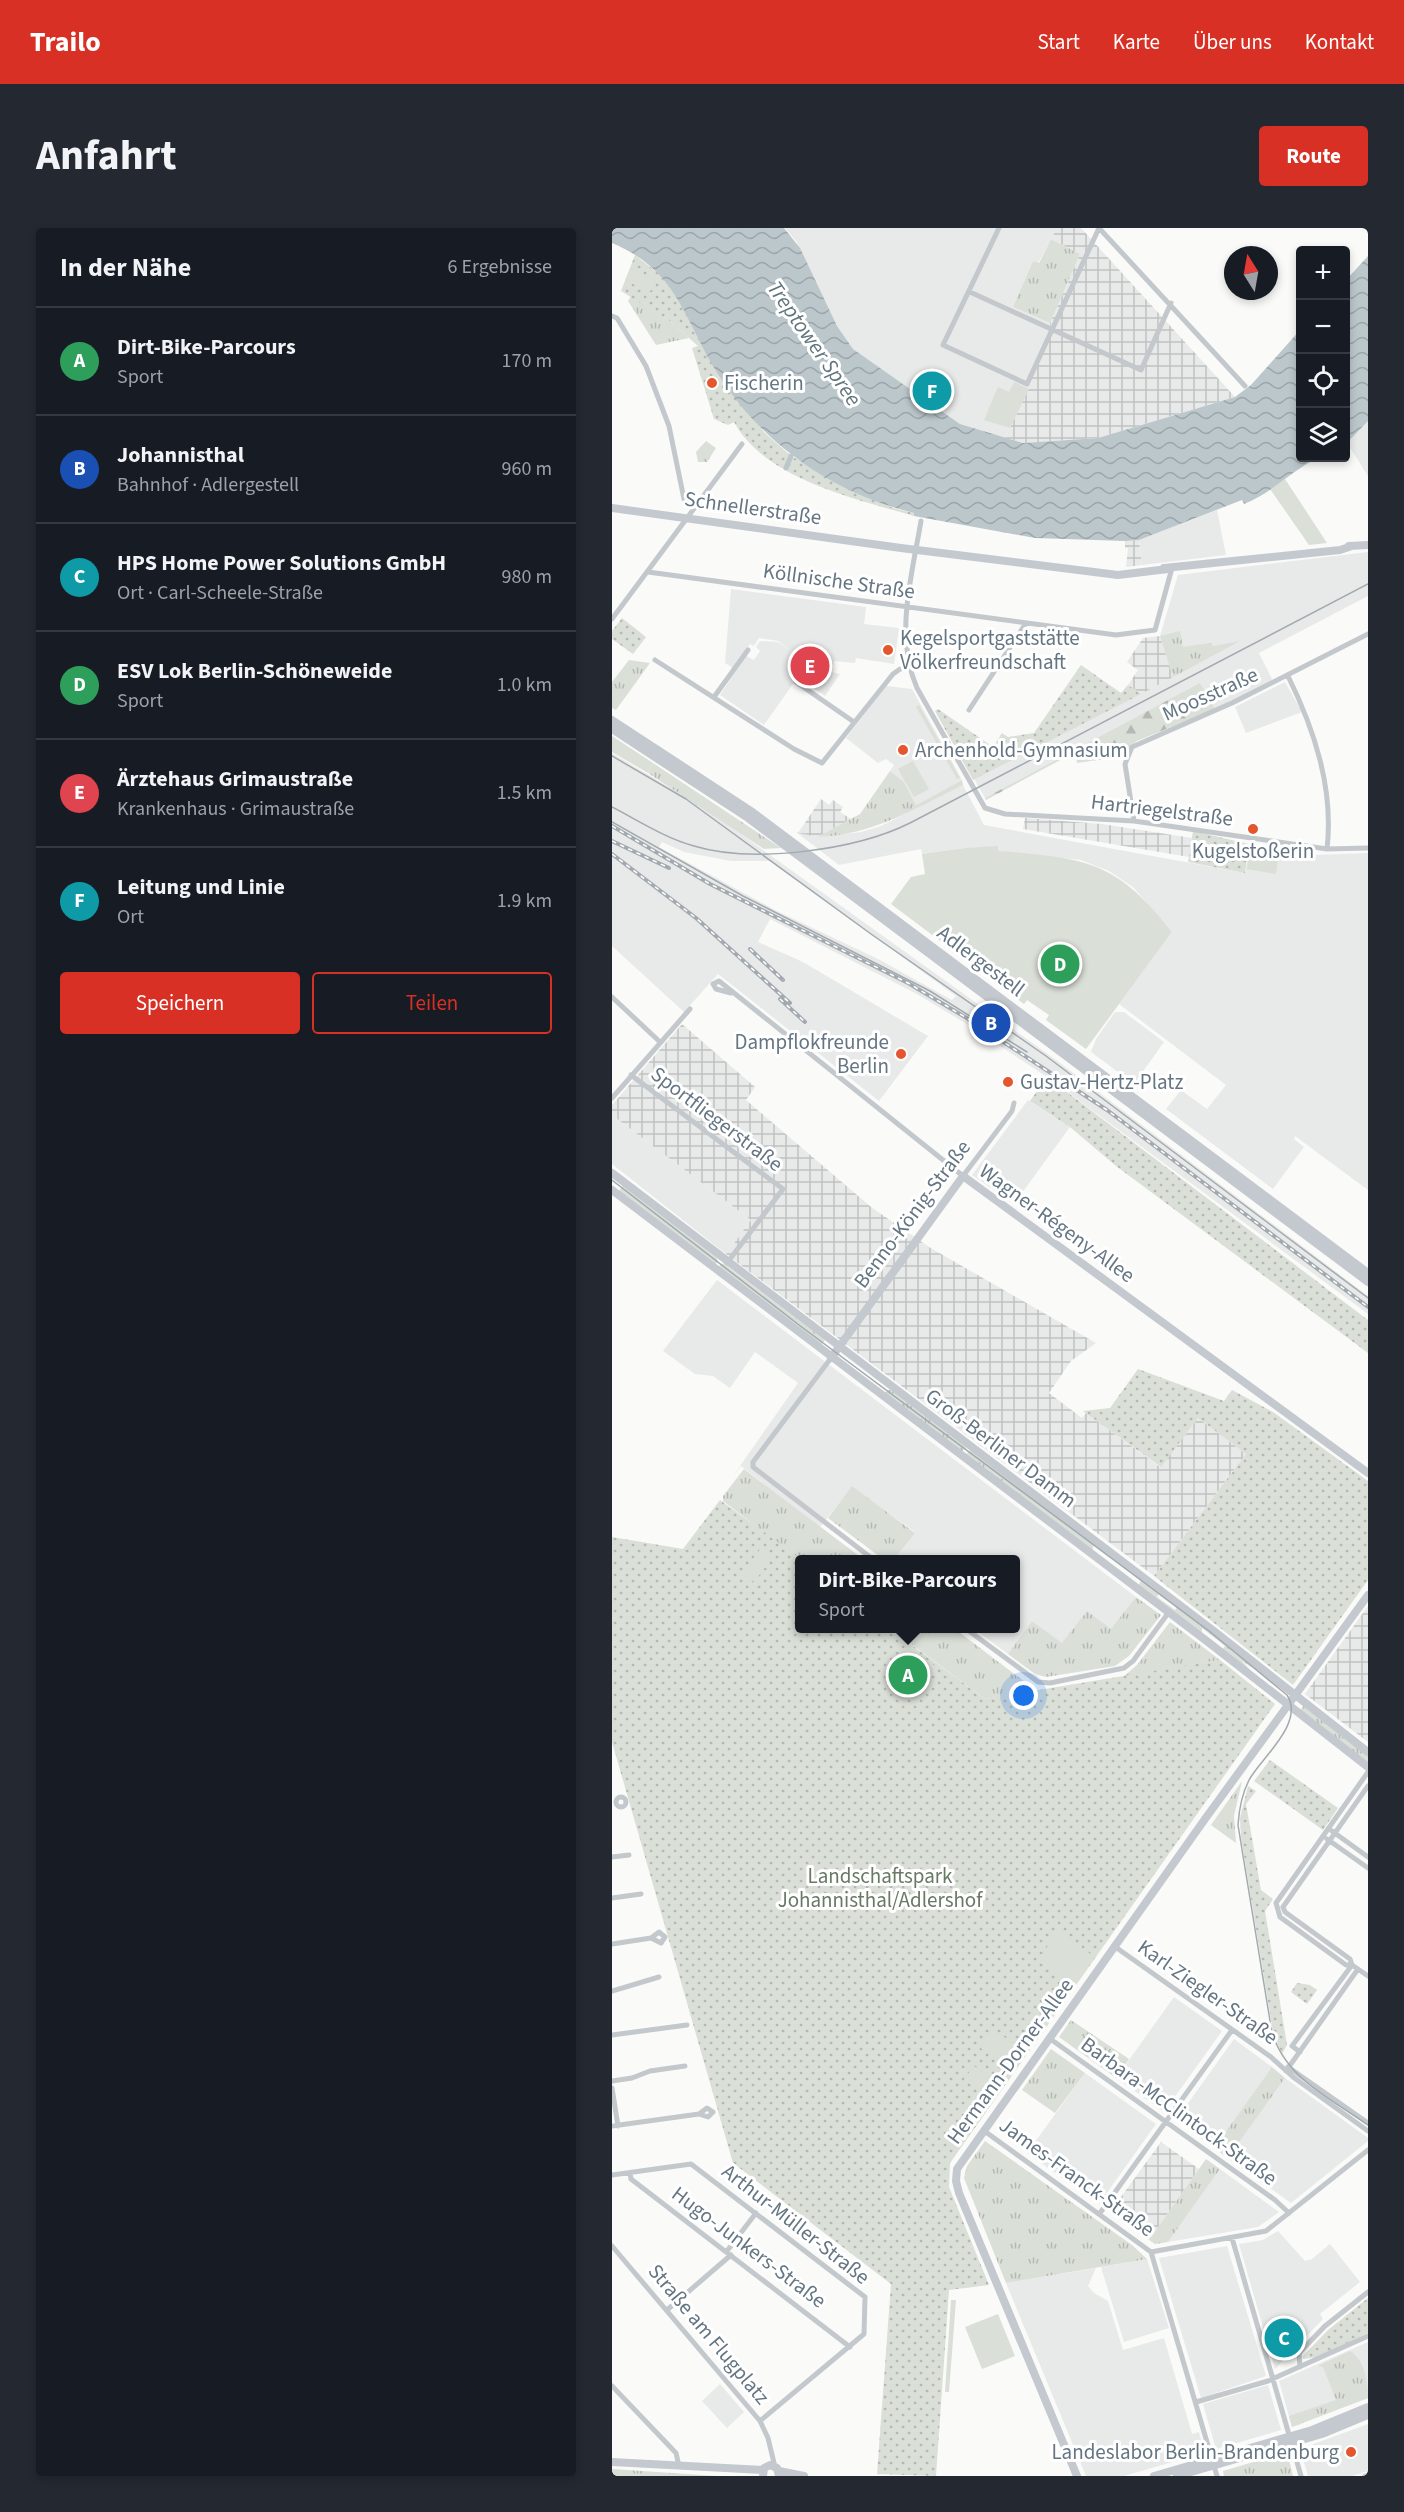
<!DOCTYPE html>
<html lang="de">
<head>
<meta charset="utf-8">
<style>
	body { margin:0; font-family:"Source Sans 3",sans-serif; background:#242831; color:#f1f3f6 }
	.controls { position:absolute; right:18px; top:18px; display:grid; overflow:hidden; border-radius:6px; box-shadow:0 3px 9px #0003 }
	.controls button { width:54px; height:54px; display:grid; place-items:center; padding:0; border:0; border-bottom:2px solid #363941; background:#171b24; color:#f1f3f6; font:30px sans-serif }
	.compass { position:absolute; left:612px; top:18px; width:54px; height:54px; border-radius:50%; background:#171b24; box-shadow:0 3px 9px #0003; rotate:349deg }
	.you { position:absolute; left:412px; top:1468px; width:21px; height:21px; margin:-15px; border:4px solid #fff; border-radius:50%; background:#1a73e8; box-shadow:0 0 0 9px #1a73e833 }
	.badge { display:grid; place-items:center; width:39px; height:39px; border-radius:50%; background:#d93025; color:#fff; font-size:20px; font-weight:700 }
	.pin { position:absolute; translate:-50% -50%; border:3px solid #fff; box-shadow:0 2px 6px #0006 }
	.popup { position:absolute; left:183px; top:1327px; width:225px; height:78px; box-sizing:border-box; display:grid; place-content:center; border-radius:6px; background:#171b24; filter:drop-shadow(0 2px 4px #0005); font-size:20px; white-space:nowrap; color:#9ea1a6 }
	.popup b { font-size:22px; color:#f1f3f6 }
	.popup::after { content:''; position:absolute; left:50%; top:100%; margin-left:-12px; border:12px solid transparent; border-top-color:#171b24 }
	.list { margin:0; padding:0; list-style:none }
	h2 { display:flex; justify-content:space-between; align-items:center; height:78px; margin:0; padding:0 24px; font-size:26px }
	h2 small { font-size:20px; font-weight:400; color:#9ea1a6 }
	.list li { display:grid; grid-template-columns:39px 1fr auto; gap:18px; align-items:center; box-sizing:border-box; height:108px; padding:0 24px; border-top:2px solid #363941 }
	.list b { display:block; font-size:22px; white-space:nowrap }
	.list p { margin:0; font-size:20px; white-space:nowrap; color:#9ea1a6 }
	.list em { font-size:20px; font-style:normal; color:#9ea1a6 }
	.actions { display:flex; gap:12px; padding:18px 24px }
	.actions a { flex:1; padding:14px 0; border:2px solid #d93025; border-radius:6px; text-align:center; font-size:21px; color:#d93025 }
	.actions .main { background:#d93025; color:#fff }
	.icon { flex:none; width:33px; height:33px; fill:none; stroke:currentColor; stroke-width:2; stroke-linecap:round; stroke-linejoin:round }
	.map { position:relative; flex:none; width:756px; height:2248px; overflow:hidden; border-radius:6px }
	header { display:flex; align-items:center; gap:36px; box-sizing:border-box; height:84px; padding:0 30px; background:#d93025; color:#fff }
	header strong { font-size:28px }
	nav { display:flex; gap:33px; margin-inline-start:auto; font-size:21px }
	.intro { display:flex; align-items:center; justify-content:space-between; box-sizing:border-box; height:144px; padding:0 36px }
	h1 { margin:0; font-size:42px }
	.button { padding:15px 27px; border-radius:6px; background:#d93025; color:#fff; font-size:21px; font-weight:700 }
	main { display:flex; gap:36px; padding:0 36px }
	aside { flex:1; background:#171b24; border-radius:6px; box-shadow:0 3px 9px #0003 }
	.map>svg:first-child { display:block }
	.built { fill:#e8e9e9; fill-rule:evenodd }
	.industrial { fill:url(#industrial-grid) }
	.grass { fill:url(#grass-tufts) }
	.forest { fill:url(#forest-firs) }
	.park { fill:url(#park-dots) }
	.garden { fill:#dadfd7 }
	.water { fill:url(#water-waves) }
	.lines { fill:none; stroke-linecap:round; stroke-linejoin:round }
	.canal { stroke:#bbc7cb; stroke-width:5 }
	.street { stroke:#c3c8cc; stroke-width:5 }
	.secondary { stroke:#c3c9ce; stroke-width:8 }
	.primary { stroke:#c3c9ce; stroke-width:8 }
	.tram { stroke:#a2aab0; stroke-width:1.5 }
	.rail-casing { stroke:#a2aab0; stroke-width:4 }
	.rail { stroke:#fff; stroke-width:1.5; stroke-dasharray:4.5; stroke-linecap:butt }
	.poi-dot { fill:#e4572e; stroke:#fff; stroke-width:2 }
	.labels { text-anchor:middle; stroke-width:6; stroke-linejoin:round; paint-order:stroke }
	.poi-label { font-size:21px; fill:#657683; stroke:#fff; text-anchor:start }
	.street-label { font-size:21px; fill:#657683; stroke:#fff }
	.park-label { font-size:21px; fill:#687a64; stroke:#fff }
	.water-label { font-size:22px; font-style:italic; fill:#60757c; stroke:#fff }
</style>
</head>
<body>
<header>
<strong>Trailo</strong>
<nav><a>Start</a><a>Karte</a><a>Über uns</a><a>Kontakt</a></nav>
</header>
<div class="intro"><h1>Anfahrt</h1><a class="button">Route</a></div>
<main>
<aside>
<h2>In der Nähe<small>6 Ergebnisse</small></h2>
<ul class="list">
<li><span class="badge" style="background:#2e9e5b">A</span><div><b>Dirt-Bike-Parcours</b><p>Sport</p></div><em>170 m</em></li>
<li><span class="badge" style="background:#1a4fb4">B</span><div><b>Johannisthal</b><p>Bahnhof · Adlergestell</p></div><em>960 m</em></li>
<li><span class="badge" style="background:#0f9aa8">C</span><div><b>HPS Home Power Solutions GmbH</b><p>Ort · Carl-Scheele-Straße</p></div><em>980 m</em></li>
<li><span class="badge" style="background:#2e9e5b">D</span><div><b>ESV Lok Berlin-Schöneweide</b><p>Sport</p></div><em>1.0 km</em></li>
<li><span class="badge" style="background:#e0444e">E</span><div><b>Ärztehaus Grimaustraße</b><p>Krankenhaus · Grimaustraße</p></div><em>1.5 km</em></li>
<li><span class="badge" style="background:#0f9aa8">F</span><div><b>Leitung und Linie</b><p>Ort</p></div><em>1.9 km</em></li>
</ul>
<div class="actions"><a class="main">Speichern</a><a>Teilen</a></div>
</aside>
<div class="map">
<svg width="756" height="2248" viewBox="0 0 756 2248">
	<defs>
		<pattern id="industrial-grid" width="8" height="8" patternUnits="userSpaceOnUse" patternTransform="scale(1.5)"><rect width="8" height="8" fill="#e8e9e9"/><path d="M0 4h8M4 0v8" fill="none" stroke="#c0c1c2"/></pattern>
		<pattern id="grass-tufts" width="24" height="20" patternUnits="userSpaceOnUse" patternTransform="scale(1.5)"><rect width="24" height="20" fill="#dadfd7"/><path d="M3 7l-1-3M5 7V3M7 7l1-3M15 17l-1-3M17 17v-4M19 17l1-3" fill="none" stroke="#b4b9b4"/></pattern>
		<pattern id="forest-firs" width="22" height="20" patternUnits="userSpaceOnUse" patternTransform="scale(1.5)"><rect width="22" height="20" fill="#dadfd7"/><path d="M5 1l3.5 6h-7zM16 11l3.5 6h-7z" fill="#b4b9b4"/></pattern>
		<pattern id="park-dots" width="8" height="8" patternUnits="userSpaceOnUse" patternTransform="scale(1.5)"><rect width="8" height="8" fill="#dadfd7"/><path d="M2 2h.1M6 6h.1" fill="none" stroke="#b4b9b4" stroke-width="1.8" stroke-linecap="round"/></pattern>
		<pattern id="water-waves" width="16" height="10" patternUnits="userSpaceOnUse" patternTransform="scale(1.5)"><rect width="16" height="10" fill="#bbc7cb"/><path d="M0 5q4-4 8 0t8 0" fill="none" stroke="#9ca6aa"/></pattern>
	</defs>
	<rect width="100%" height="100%" fill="#fafaf8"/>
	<path class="built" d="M173 0H445L426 35 421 33 401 79 438 95 439 102 417 159 393 210 348 196 241 121 225 98 184 13Z
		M756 193V248L735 215Z
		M605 282 614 327 530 337 527 312Z
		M756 324V368L647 425 661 453 603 481 588 456 373 570 362 551 561 449 548 408 566 347Z
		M119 361 254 379 252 396 287 400 282 436 244 430 243 435 222 433 220 444 228 446 213 468 199 458 200 453 188 446 152 497 108 467 134 428 142 432 148 423 144 419 148 413 166 414 180 423 166 413 147 410 142 418 138 416 121 440 113 435Z
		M673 454 690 484 634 505 623 479Z
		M274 458 300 461 350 552 304 577 292 554 278 543 282 537 274 531 266 535 234 510Z
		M0 525 94 581 444 832 756 1068V1086L435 849 358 798 303 765 158 691 146 714 191 734 316 808 267 873 106 746 72 784 0 718ZM50 614 72 624 119 633H158L344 768 340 772 266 731 165 683 47 619Z
		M351 557 372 597 633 645 638 618 700 627 756 625V962L683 908 682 911 692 919 661 961 554 881 569 862 595 881 614 857 507 776 560 704 521 659 497 643 469 632 385 623 386 619 353 620 310 626 309 621 227 637 184 604 205 609 249 604 269 598Z
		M503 784H512L552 814 522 856 479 824 484 811Z
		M416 872 458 899 402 976 360 947Z
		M0 887 139 992 114 1026 0 936Z
		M105 1052 524 1369 499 1402 450 1416 420 1393 396 1426 362 1401 404 1400V1332L282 1331 303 1304 240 1259 208 1299 129 1238 121 1248 186 1155 143 1124 118 1160 101 1148 83 1146 51 1123Z
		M562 1769 610 1803 552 1884 504 1850Z
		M622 1811 660 1839 602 1920 564 1892Z
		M473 1845 544 1896 487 1976 415 1925Z
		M673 1850 756 1910V1913L679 1975 616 1930Z
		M608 1941 667 1984 646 1999 556 2014Z
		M666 2003 693 2033 700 2031 718 2016 748 2054 708 2086 711 2091 663 2141 627 2016 651 2012Z
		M615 2018 654 2148 589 2170 547 2030Z
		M535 2031 557 2100 512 2114 489 2039Z
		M484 2040 476 2058 482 2065 496 2073 511 2122 552 2110 580 2206 587 2204 592 2225 512 2248H474L394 2055Z
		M756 2114V2170L680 2199 667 2153Z
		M108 2156 132 2184 115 2200 90 2173Z
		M656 2157 669 2202 604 2221 591 2176Z
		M756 2196V2243L740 2248H696L688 2221Z"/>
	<path class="industrial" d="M445 0H469L623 169 486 210 411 215 393 210 417 160 415 156 439 102 438 95 468 26 439 11Z
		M527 312 530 337 514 339 516 320H513V313Z
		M548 408 561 449 529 466 516 457 526 442 515 434 531 410Z
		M209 571 217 577 221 572 231 579 228 584 239 591 205 609 186 605Z
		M413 590 490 596 580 610 577 629 411 601Z
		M70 796 143 859 134 872 259 979 317 1019 484 1115 459 1133 437 1165 470 1190 474 1185 548 1239 586 1190 634 1226 542 1348 114 1026 139 992 0 887V877Z
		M756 1378V1514L693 1466Z
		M549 1914 587 1941 537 2012 498 1984Z"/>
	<path class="grass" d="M439 11 468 26 438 95 401 79 421 33 427 35Z
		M19 68 58 93 77 110 44 117 16 73Z
		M94 213 104 220 95 234H86L84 224Z
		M568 403 571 419 598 415 602 418 628 413 561 449 548 408Z
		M17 432 38 435 4 482 0 480V454Z
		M41 535 169 620 152 621 36 545Z
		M278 543 292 554 304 577 350 552 351 557C303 581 260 607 205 609L248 586Z
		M11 957 105 1030 106 1034 101 1038 6 964Z
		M111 1035 213 1112 208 1118 106 1039Z
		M276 1162H279L354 1219 349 1225 272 1167Z
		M359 1222 482 1315 480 1324 354 1226Z
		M132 1241 251 1331 188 1332 111 1273V1268Z
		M240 1258 303 1305 282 1331H271L216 1290Z
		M530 1351 548 1364 545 1369 563 1382 566 1378 641 1437 639 1439 630 1433 637 1441 636 1443 610 1422 613 1418 590 1400V1407L526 1358Z
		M524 1369 549 1387 517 1428 503 1438 434 1449 423 1446 396 1426 420 1393 450 1415 475 1383 499 1401Z
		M558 1394 608 1432 511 1449 525 1437Z
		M279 1401H343L425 1463 373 1471Z
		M692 1477 756 1526V1537L687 1484Z
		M630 1553 622 1588 624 1615 599 1597Z
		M459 1792 517 1831 504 1850 447 1809Z
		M439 1821 473 1845 443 1885 410 1862Z
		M660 1839 673 1850 616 1930 602 1920Z
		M373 1913 520 2017 535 2031 394 2055 352 1950 355 1938Z
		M594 1931 608 1941 556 2014 543 2016 537 2012Z
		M738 2123C753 2132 756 2154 756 2170L680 2199 677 2188 724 2172 711 2139 706 2138Z
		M675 2224 681 2248H612L611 2243Z
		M0 2241 105 2248H0Z"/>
	<path class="forest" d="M588 455 603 481 525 513 518 518 512 528 465 535 464 528 452 530 374 572 373 570Z"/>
	<path class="park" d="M23 27 46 45 68 72 89 116 152 204 179 228 281 280 302 285V288C244 271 153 251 122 194L116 197 102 191 80 120 86 118 58 93 9 63Z
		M10 390 34 409 21 426 0 411V403Z
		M469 437 509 465 516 457 529 466 361 552 323 483 326 481 381 519 390 505 396 509 422 505Z
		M581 603 637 616 633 645 576 634Z
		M435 849 756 1092V1125L504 938 458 899 418 873Z
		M526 1141 612 1173 620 1162 661 1184 756 1253V1352L681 1457 542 1348 634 1226 586 1190 549 1239 471 1183 498 1180Z
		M108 1272 189 1331 188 1400 278 1401 373 1471 608 1432 663 1476 338 1935 337 1959 377 2057 337 2062 324 2248 265 2246 279 2056 121 1935 0 1514V1309L71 1321Z
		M658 1532 726 1580 711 1602 642 1553Z
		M636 1558 644 1563 634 1576 649 1662 661 1671 653 1683 675 1817 670 1826 661 1804 629 1609 628 1590Z
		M685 1755 698 1757 705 1762 695 1776 679 1764Z
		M756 2070V2105L706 2129 691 2131 690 2129 716 2102Z"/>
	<path class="garden" d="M18 41 44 51 39 63 13 53Z
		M402 154 417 161 398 200 372 192 386 159 397 164Z
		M673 251 715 315 697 317 658 261Z
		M307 477 348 550 345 551 304 479Z
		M0 508 41 535 36 545 0 524Z
		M301 533 317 561 302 569 286 541Z
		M386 618V623C473 630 504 632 560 704L474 821 434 792 437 787 415 772 412 776 279 676 299 649 313 646 310 626 353 620Z
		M637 626 666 631 664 646 635 641Z
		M149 1320 161 1329 142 1354 130 1345Z
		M295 1417 323 1438 293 1474 270 1456Z
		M446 1703 483 1729 463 1758 426 1732Z
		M380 1800 412 1823 399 1841 367 1819Z
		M362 1838 383 1853 373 1866 352 1851Z
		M339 2072H344L337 2164H333Z
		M386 2086 403 2128 370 2141 353 2099Z"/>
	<path class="water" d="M0 0H172L188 20 225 98 241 121 348 196 411 215 486 210 623 169 639 157 688 102V230H706C680 242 660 265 632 276L630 272 527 312 513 313 423 310 302 288V285C221 265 151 217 106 146 72 93 67 43 0 15Z
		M756 28V193L734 216V52Z"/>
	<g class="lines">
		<path class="canal" d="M174 240 179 228"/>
		<path class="street" d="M387 0 331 117 415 156 487 0
			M487 0 633 158
			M358 64 529 142 559 75
			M0 88 5 90 34 138 57 198 72 271 84 279
			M309 293C300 347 282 408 305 460L373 580 393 586 522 593 715 621 756 620
			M36 344 504 407 543 402 560 340
			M0 391 130 216
			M43 432 182 521 210 535 281 446 288 441 296 440
			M676 448C702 501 722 560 715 621
			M184 454 242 494
			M102 469 136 422
			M357 482 414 395
			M522 593 513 536 520 519 620 475 756 406
			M119 765 104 761 101 756 107 753 351 948 400 883 402 875
			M0 769 48 814
			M19 847 171 961 115 1035
			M0 870 78 781
			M219 1130 141 1234V1239L262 1332
			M353 1400 426 1454 438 1455 512 1440 521 1433 557 1384
			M4 1574a5 5 0 1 1 10 0a5 5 0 1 1-10 0Z
			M720 1603 756 1629
			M715 1611 756 1640
			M0 1629 17 1627
			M0 1670 29 1666
			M671 1679 756 1558
			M671 1679 673 1684 738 1731 740 1737 756 1748
			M0 1716 39 1710 47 1704 53 1709 49 1715 39 1710
			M502 1718 659 1829 681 1849 756 1903
			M740 1737H734L668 1689 664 1675 756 1544
			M0 1763 47 1749
			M0 1807 75 1797
			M437 1810 663 1972 677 1985
			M688 1824 680 1818 740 1737
			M676 1839 756 1895
			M674 1843 746 1741
			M0 1853 20 1850 38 1843 73 1838
			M0 1860 6 1898
			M0 1898 87 1886 96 1889 101 1884 95 1880 87 1886
			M371 1902 539 2024 605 2248
			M18 1945 19 1951 238 2119
			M0 1947 79 1936 253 2069 252 2106 148 2193
			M488 1985 620 1802
			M620 2010 689 2248
			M0 2018 148 2193 156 2210 163 2239
			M115 2023 144 1985
			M539 2024 654 2003 756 1922
			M55 2082 119 2027
			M688 2139 687 2125 713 2098 756 2064
			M0 2158 64 2225 67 2238
			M584 2174 656 2153 756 2108
			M753 2248 756 2247"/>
		<path class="secondary" d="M0 280 289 320 506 347 556 341
			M737 318 756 317
			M552 340 728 322 740 318
			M0 945 603 1404 756 1524
			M0 962 596 1414 756 1539
			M219 1130 351 948 756 1245
			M0 2234 151 2242
			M167 2243 192 2248
			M151 2248 152 2240 158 2237 165 2240 167 2248
			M465 2248 347 1965 344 1953 345 1941 593 1591 756 1367
			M542 2248 700 2202 756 2179
			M565 2248 710 2206 756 2187"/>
		<path class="primary" d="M0 492 139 583 756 1045
			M0 501 136 590 756 1054"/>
		<path class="tram" d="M0 528 74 571 259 706 434 828 756 1070
			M0 579C27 593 53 610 82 618 141 636 244 622 298 595L756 356
			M0 594 131 668 318 763 415 824
			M0 952 187 1097 597 1403 675 1467C693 1495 650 1529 637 1552 630 1566 627 1581 626 1597L659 1799C669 1848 718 1870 756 1897"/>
		<defs>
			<path id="rail" d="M0 598 98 656 296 755 358 792 495 882 756 1079
				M0 613 57 640
				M0 626 84 690 178 775
				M138 721 171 752
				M168 771 193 794"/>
		</defs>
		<use href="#rail" class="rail-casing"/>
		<use href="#rail" class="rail"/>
	</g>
	<g class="poi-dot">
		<circle cx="100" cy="155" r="6"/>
		<circle cx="276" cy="422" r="6"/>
		<circle cx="291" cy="522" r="6"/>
		<circle cx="641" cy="601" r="6"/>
		<circle cx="289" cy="826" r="6"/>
		<circle cx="396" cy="854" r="6"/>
		<circle cx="739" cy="2224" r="6"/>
	</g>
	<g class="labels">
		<g class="poi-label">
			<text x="112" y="162">Fischerin</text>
			<text x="288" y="417">Kegelsportgaststätte<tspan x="288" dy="24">Völkerfreundschaft</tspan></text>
			<text x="303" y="529">Archenhold-Gymnasium</text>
			<text x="641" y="630" text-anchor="middle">Kugelstoßerin</text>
			<text x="277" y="821" text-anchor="end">Dampflokfreunde<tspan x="277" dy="24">Berlin</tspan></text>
			<text x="408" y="861">Gustav-Hertz-Platz</text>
			<text x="727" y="2231" text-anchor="end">Landeslabor Berlin-Brandenburg</text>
		</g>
		<g class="street-label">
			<text transform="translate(141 280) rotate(8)" y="7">Schnellerstraße</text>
			<text transform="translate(227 353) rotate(8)" y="7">Köllnische Straße</text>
			<text transform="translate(598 466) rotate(-24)" y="7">Moosstraße</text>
			<text transform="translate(550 582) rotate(7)" y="7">Hartriegelstraße</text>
			<text transform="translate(369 733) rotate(37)" y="7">Adlergestell</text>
			<text transform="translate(105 891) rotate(37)" y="7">Sportfliegerstraße</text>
			<text transform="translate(300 986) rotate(-53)" y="7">Benno-König-Straße</text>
			<text transform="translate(445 995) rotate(36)" y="7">Wagner-Régeny-Allee</text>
			<text transform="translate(389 1220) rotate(37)" y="7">Groß-Berliner Damm</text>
			<text transform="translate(596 1764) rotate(35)" y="7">Karl-Ziegler-Straße</text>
			<text transform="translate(398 1833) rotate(-54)" y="7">Hermann-Dorner-Allee</text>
			<text transform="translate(567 1883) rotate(36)" y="7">Barbara-McClintock-Straße</text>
			<text transform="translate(465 1949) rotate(36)" y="7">James-Franck-Straße</text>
			<text transform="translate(184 1996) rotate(38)" y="7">Arthur-Müller-Straße</text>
			<text transform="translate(137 2019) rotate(37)" y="7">Hugo-Junkers-Straße</text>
			<text transform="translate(97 2106) rotate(50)" y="7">Straße am Flugplatz</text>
		</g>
		<g class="park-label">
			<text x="268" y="1655">Landschaftspark<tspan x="268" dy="24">Johannisthal/Adlershof</tspan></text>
		</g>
		<g class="water-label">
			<text transform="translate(203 115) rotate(55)" y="8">Treptower Spree</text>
		</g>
	</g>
</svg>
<div class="controls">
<button>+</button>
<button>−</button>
<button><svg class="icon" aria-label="locate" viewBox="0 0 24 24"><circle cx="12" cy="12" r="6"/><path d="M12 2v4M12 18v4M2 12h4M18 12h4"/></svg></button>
<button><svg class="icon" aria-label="layers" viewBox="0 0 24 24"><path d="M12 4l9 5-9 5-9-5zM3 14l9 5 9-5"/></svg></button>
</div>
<svg class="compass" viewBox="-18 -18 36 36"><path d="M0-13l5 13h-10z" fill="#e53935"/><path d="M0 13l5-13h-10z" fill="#9ea1a6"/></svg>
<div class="you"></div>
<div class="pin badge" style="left:296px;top:1447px;background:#2e9e5b">A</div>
<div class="popup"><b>Dirt-Bike-Parcours</b>Sport</div>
<div class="pin badge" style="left:379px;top:795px;background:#1a4fb4">B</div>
<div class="pin badge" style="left:672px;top:2110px;background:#0f9aa8">C</div>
<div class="pin badge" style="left:448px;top:736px;background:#2e9e5b">D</div>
<div class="pin badge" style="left:198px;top:438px;background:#e0444e">E</div>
<div class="pin badge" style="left:320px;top:163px;background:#0f9aa8">F</div>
</div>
</main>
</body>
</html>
